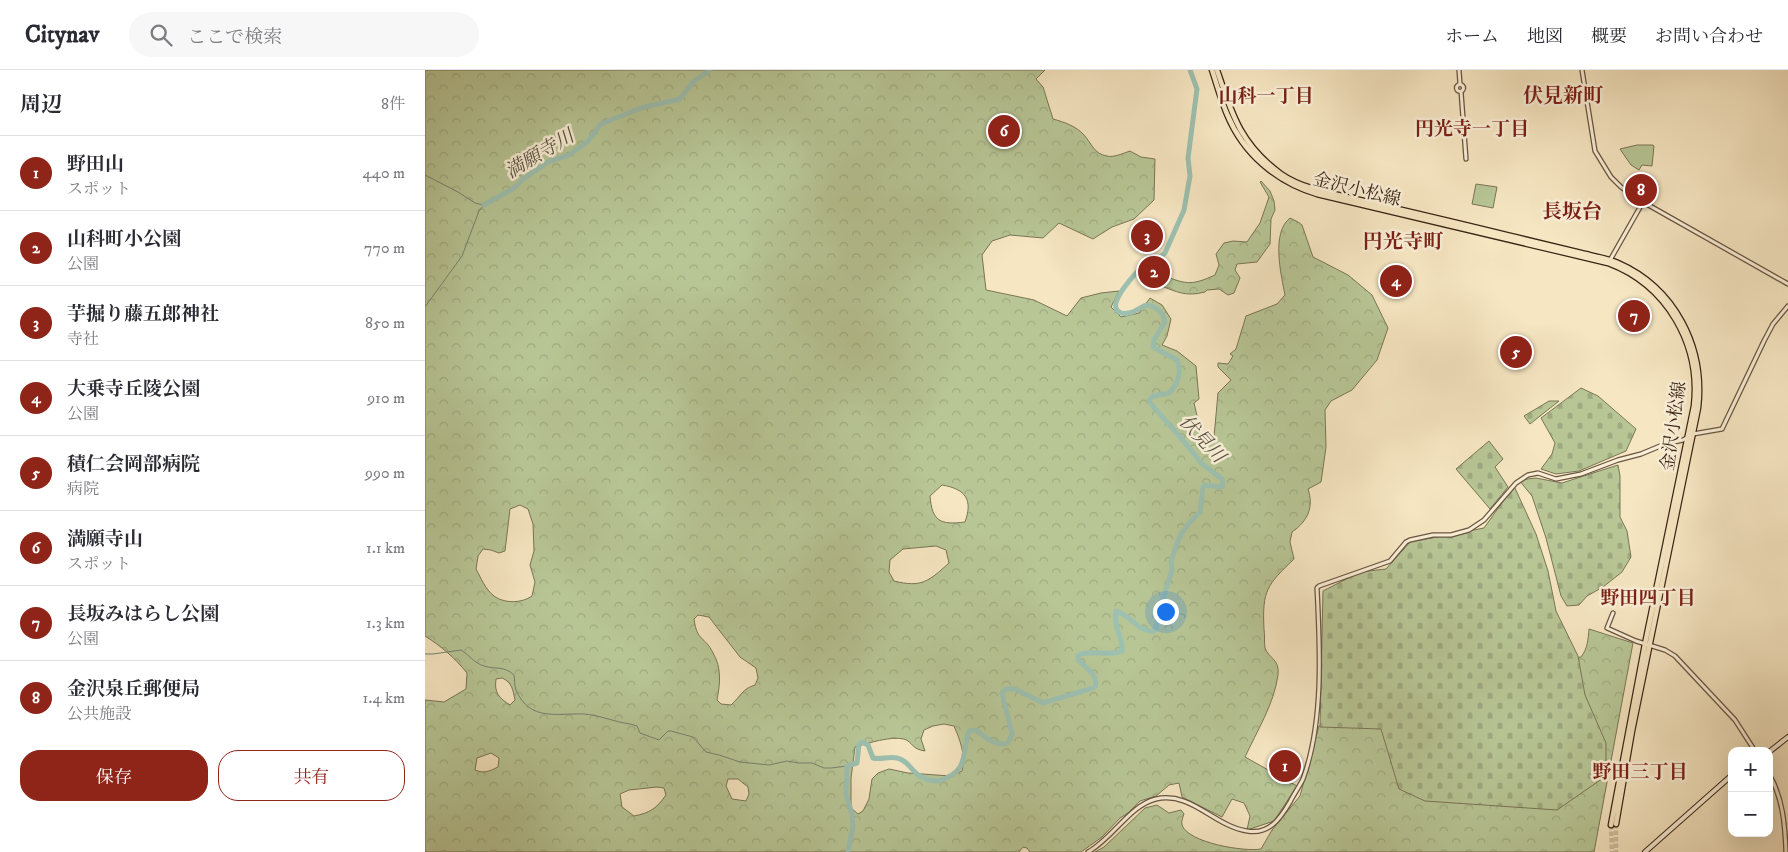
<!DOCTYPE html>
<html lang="ja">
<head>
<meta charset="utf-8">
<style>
	body { margin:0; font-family:"IM FELL DW Pica","Noto Serif JP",serif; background:#f7f7f7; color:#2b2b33 }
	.controls { position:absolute; right:15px; bottom:15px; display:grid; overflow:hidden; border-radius:10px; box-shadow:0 5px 20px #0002 }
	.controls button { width:45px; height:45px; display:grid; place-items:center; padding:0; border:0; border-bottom:1px solid #e1e1e2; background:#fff; color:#2b2b33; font:25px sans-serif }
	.you { position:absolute; left:740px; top:541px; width:18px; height:18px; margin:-12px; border:4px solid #fff; border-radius:50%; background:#1a73e8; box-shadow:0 0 0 8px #1a73e833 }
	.badge { display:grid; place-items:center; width:32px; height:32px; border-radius:50%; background:#8f2418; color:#fff; font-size:16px; font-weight:700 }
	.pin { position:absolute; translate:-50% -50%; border:2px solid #fff; box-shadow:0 1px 5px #0006 }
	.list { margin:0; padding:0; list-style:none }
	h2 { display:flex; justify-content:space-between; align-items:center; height:65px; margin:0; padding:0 20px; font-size:21px }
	h2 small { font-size:16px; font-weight:400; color:#7c7c81 }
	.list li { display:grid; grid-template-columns:32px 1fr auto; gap:15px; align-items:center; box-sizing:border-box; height:75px; padding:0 20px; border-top:1px solid #e1e1e2 }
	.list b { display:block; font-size:19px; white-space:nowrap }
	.list p { margin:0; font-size:16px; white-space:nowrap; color:#7c7c81 }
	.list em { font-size:16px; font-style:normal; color:#7c7c81 }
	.actions { display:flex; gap:10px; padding:15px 20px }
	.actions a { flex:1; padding:11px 0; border:1px solid #8f2418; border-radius:20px; text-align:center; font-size:18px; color:#8f2418 }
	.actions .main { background:#8f2418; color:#fff }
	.icon { flex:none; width:28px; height:28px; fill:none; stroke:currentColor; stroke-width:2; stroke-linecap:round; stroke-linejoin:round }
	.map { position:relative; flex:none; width:1363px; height:782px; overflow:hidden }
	header { display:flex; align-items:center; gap:30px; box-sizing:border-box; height:70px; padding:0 25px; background:#fff; border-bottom:1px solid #e1e1e2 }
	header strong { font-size:24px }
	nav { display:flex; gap:28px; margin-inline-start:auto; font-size:18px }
	.search { width:350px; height:45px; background:#f7f7f7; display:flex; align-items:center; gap:12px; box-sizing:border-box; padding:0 18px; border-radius:28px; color:#7c7c81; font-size:19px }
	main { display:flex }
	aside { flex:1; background:#fff }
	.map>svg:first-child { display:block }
	.green { fill:#b8c696; stroke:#7a7556 }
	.forest { fill:url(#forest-crowns); stroke:#7a7556; fill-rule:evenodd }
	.cemetery { fill:url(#cemetery-stones); stroke:#7a7556 }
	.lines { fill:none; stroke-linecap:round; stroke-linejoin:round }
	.stream { stroke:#768272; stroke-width:1 }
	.river { stroke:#9dc0b0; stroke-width:5 }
	.primary-tunnel { stroke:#d1bfa0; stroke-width:4.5; stroke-dasharray:4.5 2; stroke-linecap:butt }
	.tertiary-casing { stroke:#6a5441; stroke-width:5.5 }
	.secondary-casing { stroke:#3c2416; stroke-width:6 }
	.primary-casing { stroke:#3c2416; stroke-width:7 }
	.tertiary { stroke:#f9efd7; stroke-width:3 }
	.secondary { stroke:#f9efd7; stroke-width:4 }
	.primary { stroke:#f6e6c2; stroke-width:4.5 }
	.labels { text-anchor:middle; stroke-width:5; stroke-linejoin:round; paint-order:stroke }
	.street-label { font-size:18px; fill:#3c2416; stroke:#f9efd7 }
	.neighbourhood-label { font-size:19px; font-weight:bold; fill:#7a1f14; stroke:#f9efd7 }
	.water-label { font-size:19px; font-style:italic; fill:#595344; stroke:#f9efd7 }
	.quarter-label { font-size:20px; font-weight:bold; fill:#7a1f14; stroke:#f9efd7 }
</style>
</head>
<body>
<header>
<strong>Citynav</strong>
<div class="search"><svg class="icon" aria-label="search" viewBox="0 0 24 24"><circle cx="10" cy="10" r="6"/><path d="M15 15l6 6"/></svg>ここで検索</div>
<nav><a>ホーム</a><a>地図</a><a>概要</a><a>お問い合わせ</a></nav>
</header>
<main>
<aside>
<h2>周辺<small>8件</small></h2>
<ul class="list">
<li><span class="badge">1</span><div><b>野田山</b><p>スポット</p></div><em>440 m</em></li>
<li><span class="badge">2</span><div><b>山科町小公園</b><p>公園</p></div><em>770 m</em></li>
<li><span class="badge">3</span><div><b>芋掘り藤五郎神社</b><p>寺社</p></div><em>850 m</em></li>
<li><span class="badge">4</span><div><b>大乗寺丘陵公園</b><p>公園</p></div><em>910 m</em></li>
<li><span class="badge">5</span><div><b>積仁会岡部病院</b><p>病院</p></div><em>990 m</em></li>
<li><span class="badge">6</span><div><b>満願寺山</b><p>スポット</p></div><em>1.1 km</em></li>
<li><span class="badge">7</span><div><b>長坂みはらし公園</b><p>公園</p></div><em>1.3 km</em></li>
<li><span class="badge">8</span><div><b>金沢泉丘郵便局</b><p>公共施設</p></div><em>1.4 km</em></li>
</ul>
<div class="actions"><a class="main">保存</a><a>共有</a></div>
</aside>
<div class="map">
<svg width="1363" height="782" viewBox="0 0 1363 782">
	<defs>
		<pattern id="forest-crowns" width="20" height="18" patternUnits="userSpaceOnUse" patternTransform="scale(1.25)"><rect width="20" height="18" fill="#b8c696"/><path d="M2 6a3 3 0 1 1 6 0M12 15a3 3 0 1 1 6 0" fill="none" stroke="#9faa81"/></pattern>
		<pattern id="cemetery-stones" width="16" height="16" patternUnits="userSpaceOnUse" patternTransform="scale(1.25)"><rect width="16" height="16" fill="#b8c696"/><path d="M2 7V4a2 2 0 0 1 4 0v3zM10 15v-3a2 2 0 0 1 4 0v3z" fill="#9faa81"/></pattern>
	</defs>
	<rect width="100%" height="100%" fill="#f6e6c2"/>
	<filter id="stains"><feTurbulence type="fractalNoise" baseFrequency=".004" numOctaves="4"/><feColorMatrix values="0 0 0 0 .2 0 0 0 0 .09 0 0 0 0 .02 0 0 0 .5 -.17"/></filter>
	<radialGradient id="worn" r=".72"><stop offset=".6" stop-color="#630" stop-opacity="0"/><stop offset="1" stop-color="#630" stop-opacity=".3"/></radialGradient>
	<path class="green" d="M1212 75H1228L1229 76 1227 96 1217 95 1214 100 1206 95 1195 79Z
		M1051 114 1072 117 1068 138 1047 134Z"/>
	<path class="forest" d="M0 0H620L611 9 618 17 628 49C639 52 651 56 659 65 667 74 669 84 682 86 688 88 699 83 705 81L716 87 730 89 729 130 709 149 687 157 668 169 634 153 618 168 585 165 567 171 557 185 561 220 609 230 642 246 656 228 676 223 694 221 686 237 696 247 714 243 725 228 737 235 746 249 742 266 737 275 752 281 771 296 774 329 769 333 777 367H789L793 323 806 310 793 297V293L803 294 808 286 805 284 811 279 821 246 852 234 860 225C856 204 846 163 865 148L873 152 877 155 888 187 923 205 947 225 963 258 952 290 927 320 906 331 900 340 901 377 896 412 883 419C889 437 883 451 867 462L865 472 869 489C842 515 837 520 839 559 840 565 839 573 840 578 844 589 855 589 853 605 849 634 832 661 820 687L872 716 849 751 822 760 825 746 819 733 807 729 797 747 757 727 754 713 744 715 731 726 715 731 703 743 695 748 677 767 656 782H605L602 778 598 777 594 782H0V630L19 632 41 619 42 603C30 588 16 576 0 566ZM517 415C541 419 548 430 540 452 516 455 507 452 505 426ZM95 435 103 439 108 454 109 481 105 495 110 512 107 526C97 533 80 534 69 526 60 519 56 508 51 499L53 486 58 479 66 480 74 483 80 481 85 439ZM511 476 521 480 524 493C504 511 497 518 469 511L464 502 465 490 478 479ZM273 545 284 547 315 587 331 598 333 608 330 615C317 619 316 626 306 635L296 634 292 630C295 614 297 598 288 583 280 566 272 572 269 549ZM77 608C87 612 88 620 90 630L85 635C74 628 69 623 71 609ZM519 654 529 656C535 670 541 685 537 701L526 706 483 703 464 699 453 703 447 709 444 729 438 741 433 744 426 738V708L430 677C444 673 465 666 479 669 488 672 486 679 500 681L496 669 499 660 508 656ZM66 683 74 688 73 697C65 701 59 704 50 700L52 688ZM303 709H313L323 717 324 724 321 731 307 729 301 716ZM232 717 239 718 241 725C232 738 225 743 209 746L197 737 195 724 204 720Z
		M836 111 845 121 849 131 850 140 846 149 845 174 832 192 812 194 810 200 815 208 809 223 803 225 794 219 782 220 780 222C761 227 752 222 734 215L740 206C762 215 768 215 790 205L794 195 791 184 799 173 808 171 822 172 835 153 844 127 835 112Z
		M1116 515 1148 588 1156 587C1163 578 1163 569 1164 559L1208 573 1169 782H670L679 777 720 738 732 735 744 743 756 740 759 744C758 747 756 751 757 755 763 773 820 782 836 779L847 760 875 726 894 656 942 655Z"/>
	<path class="cemetery" d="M1156 318 1173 326 1211 359 1201 381 1154 401 1131 404 1116 399 1127 384 1130 373 1116 348Z
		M1124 331H1134L1105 354 1099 346Z
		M1064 371 1078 389 1070 397 1083 417 1065 439 1031 399Z
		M1193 395 1195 406V447L1202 461 1206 487 1197 502 1178 517 1162 526 1154 535 1142 536 1136 526 1121 468 1107 426 1094 410 1111 408 1137 413Z
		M1089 416 1111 464 1123 501 1131 541 1153 586 1160 625 1181 673V706L1132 740 1000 731 974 719 956 659 895 657 898 521 935 502 961 499 985 472 1059 458Z"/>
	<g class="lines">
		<path class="stream" d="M0 105 33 122 50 133 59 135 54 141 37 186 0 237
			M0 584H8L36 580C44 585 49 593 59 596 71 600 78 595 89 605 90 610 89 615 91 620 105 652 132 643 159 644 174 645 190 652 205 654L212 656 215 663 234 670 243 661H246L268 667 281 682 294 685 315 692 344 695 362 691 373 693H387L399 698H406L422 696"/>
		<path class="river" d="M59 135 89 118 98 109 123 92 144 85 163 71 176 54 216 38 255 29 268 12 285 0
			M423 782 428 756 427 744 421 724 422 696 432 693 434 674 437 672 443 675 448 688C456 690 464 686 472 688 489 692 485 710 514 711 545 701 536 685 544 661L551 660C561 668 571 677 583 673L587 664 577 623 581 619H590L618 633 668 618 671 615C671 602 660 598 653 589V585C667 579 685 587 697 581 699 569 688 558 691 541 704 544 714 563 729 561L731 558 733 545 747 500 746 491 750 479 756 464 764 453 775 442 778 417 780 415 794 417 798 416 797 409 776 393 762 375 726 334 724 330 728 326 744 323C753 314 757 302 752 290L728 277 729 270 740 252C738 242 731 236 721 235 715 237 711 242 704 243 700 244 696 244 693 241 682 233 712 201 720 195 727 190 734 189 740 183L759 140 765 106 763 88 772 19 765 0"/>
		<path class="primary-tunnel" d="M1191 754V782
			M1186 755 1187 782"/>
		<defs>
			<path id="tertiary" d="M1034 0 1035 14
				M1157 0 1170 81 1186 107 1196 117 1218 132 1363 214
				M1031.5 18a3.5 3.5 0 1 1 7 0a3.5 3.5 0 1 1-7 0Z
				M1036 21 1041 89
				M1184 192 1218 132
				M1268 364 1297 359 1339 271 1348 254 1363 236
				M1188 543 1182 558 1211 571 1240 580 1250 586 1310 650 1330 681
				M1344 704C1358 728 1360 755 1361 782
				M663 782C687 769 705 735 731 729 766 721 789 756 822 761 844 765 855 749 865 732 869 724 874 717 878 709 899 652 895 578 892 518L894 516 965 491 981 472 985 470 1008 465H1026L1044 460 1059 450 1091 413 1103 405 1113 403 1131 409 1156 404 1193 390 1216 384 1240 374 1258 370 1263 367"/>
			<path id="secondary" d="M1344 682 1363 667
				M1220 782 1307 705"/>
			<path id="primary" d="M787 0C792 15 796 30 802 44 818 83 851 112 892 124L1183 193C1242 215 1276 274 1269 336L1220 574 1186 755
				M792 0C807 45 816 75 856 104 879 120 912 124 939 131 990 143 1042 155 1094 168 1114 173 1135 178 1156 183 1168 186 1181 188 1193 193 1250 218 1280 277 1273 338L1207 661 1191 754"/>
		</defs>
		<use href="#tertiary" class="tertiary-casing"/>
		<use href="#secondary" class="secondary-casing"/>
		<use href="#primary" class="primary-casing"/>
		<use href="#tertiary" class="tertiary"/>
		<use href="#secondary" class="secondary"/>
		<use href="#primary" class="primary"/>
	</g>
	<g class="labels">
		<g class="street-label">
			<text transform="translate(932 119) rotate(14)" y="6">金沢小松線</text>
			<text transform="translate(1248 356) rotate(-82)" y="6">金沢小松線</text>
		</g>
		<g class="neighbourhood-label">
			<text x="841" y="32">山科一丁目</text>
			<text x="1047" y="65">円光寺一丁目</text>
			<text x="1223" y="534">野田四丁目</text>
			<text x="1215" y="708">野田三丁目</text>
		</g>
		<g class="water-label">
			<text transform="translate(114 83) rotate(-31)" y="7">満願寺川</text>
			<text transform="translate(778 368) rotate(47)" y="7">伏見川</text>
		</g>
		<g class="quarter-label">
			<text x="1138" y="32">伏見新町</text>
			<text x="1147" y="148">長坂台</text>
			<text x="978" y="178">円光寺町</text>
		</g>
	</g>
	<rect width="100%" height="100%" filter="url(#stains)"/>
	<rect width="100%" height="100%" fill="url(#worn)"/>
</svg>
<div class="controls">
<button>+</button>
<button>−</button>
</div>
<div class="you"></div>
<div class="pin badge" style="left:860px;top:696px">1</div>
<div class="pin badge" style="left:729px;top:202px">2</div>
<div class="pin badge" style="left:722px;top:166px">3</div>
<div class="pin badge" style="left:971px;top:211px">4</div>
<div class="pin badge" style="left:1091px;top:282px">5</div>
<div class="pin badge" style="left:579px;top:61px">6</div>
<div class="pin badge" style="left:1209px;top:246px">7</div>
<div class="pin badge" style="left:1216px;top:120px">8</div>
</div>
</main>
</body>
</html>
